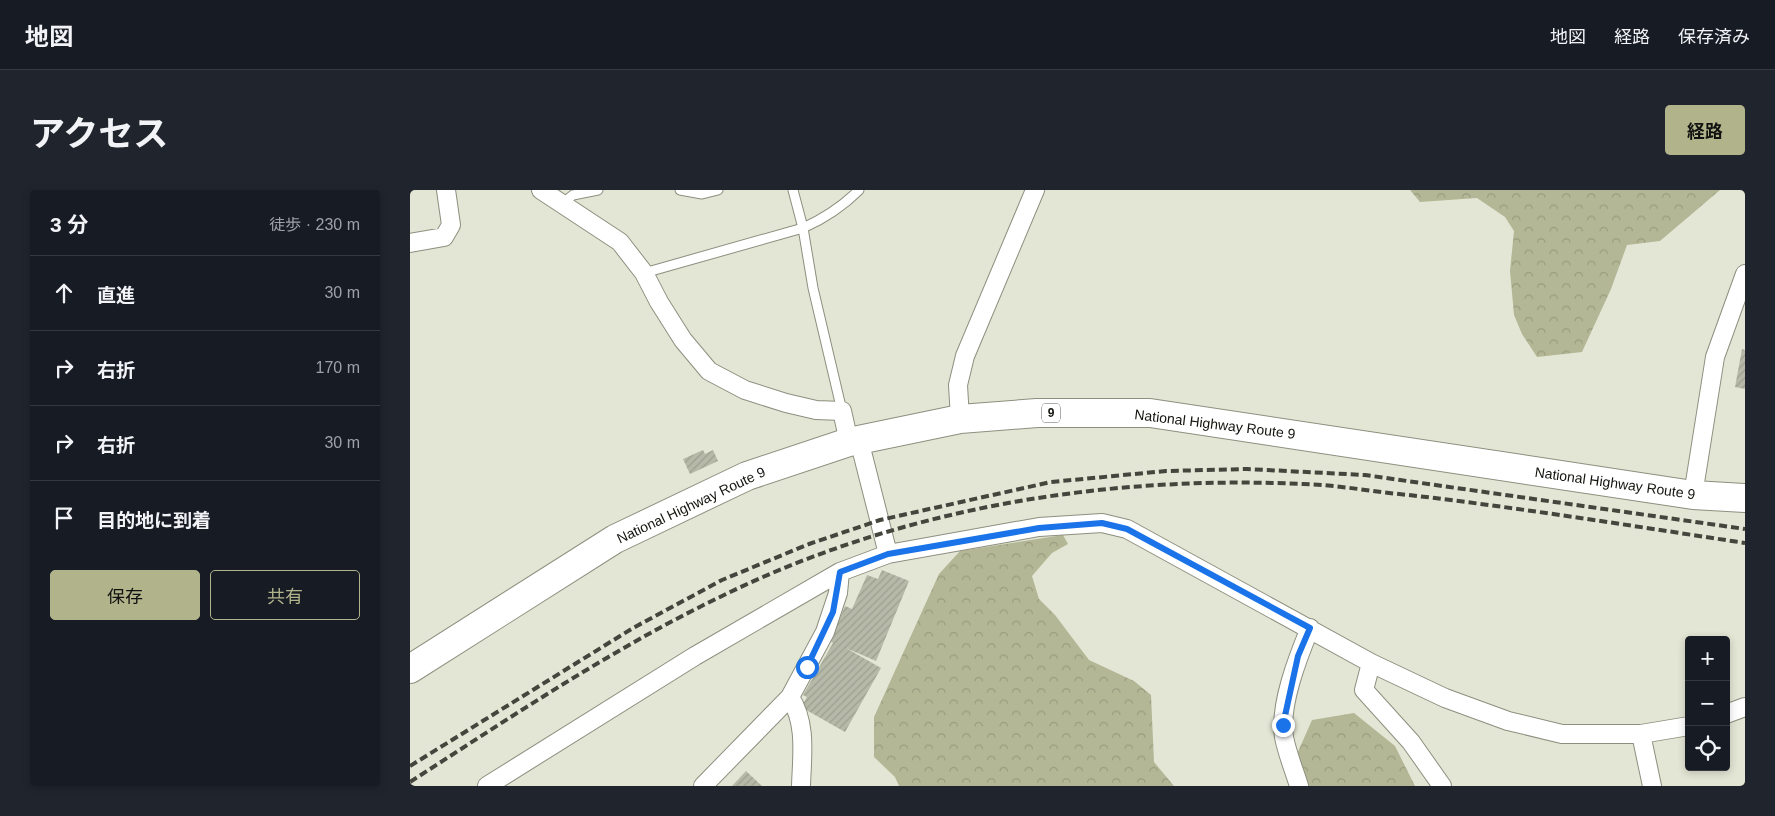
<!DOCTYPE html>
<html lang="ja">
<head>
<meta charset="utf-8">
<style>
	body { margin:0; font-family:Helvetica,"Noto Sans JP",sans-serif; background:#20242c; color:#f1f3f6 }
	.controls { position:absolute; right:15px; bottom:15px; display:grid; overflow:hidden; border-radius:5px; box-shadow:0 2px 8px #0003 }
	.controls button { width:45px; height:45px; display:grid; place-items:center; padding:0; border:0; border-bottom:1px solid #363941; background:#171b24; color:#f1f3f6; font:25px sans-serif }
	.stop { position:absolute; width:15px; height:15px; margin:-11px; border:4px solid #1a73e8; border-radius:50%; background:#fff }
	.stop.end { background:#1a73e8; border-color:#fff; box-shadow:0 1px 5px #0008 }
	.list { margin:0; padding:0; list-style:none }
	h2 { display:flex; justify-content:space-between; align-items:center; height:65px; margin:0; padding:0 20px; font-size:21px }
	h2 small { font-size:16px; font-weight:400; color:#9ea1a6 }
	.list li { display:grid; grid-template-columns:32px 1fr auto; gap:15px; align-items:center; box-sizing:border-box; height:75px; padding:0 20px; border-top:1px solid #363941 }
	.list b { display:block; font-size:19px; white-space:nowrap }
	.list em { font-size:16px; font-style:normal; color:#9ea1a6 }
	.actions { display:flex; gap:10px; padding:15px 20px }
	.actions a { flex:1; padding:11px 0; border:1px solid #b1b48a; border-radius:5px; text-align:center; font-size:18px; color:#b1b48a }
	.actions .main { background:#b1b48a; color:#111 }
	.icon { flex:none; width:28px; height:28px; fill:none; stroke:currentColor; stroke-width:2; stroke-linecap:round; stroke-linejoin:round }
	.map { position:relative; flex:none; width:1335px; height:596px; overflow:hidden; border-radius:5px }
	header { display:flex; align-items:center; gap:30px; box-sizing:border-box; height:70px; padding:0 25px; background:#171b24; border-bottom:1px solid #363941 }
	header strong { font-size:24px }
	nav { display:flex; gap:28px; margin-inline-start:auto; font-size:18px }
	.intro { display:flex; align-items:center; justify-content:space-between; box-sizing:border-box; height:120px; padding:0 30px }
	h1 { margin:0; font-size:35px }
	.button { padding:12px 22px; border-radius:5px; background:#b1b48a; color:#111; font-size:18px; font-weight:700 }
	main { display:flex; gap:30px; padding:0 30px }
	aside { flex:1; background:#171b24; border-radius:5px; box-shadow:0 2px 8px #0003 }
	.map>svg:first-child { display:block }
	.forest { fill:url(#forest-crowns) }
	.building { fill:url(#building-hatch) }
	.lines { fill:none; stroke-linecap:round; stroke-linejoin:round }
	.service-casing { stroke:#8d8f7f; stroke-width:11 }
	.minor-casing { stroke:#8d8f7f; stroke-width:20 }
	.trunk-casing { stroke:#8d8f7f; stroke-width:30 }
	.service { stroke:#fff; stroke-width:9 }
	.minor { stroke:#fff; stroke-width:18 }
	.trunk { stroke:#fff; stroke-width:28 }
	.rail { stroke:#44463d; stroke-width:4; stroke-dasharray:8 4; stroke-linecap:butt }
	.route { stroke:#1a73e8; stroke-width:6 }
	.labels { text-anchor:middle; stroke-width:4; stroke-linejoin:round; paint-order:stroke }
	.shield { fill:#fff; stroke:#5a5a56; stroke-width:1 }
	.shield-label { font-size:12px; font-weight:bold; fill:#13140e }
	.street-label { font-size:14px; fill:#13140e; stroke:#fff }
</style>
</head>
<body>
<header>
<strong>地図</strong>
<nav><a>地図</a><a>経路</a><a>保存済み</a></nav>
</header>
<div class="intro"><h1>アクセス</h1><a class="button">経路</a></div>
<main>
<aside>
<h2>3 分<small>徒歩 · 230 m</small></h2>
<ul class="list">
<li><svg class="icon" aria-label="ahead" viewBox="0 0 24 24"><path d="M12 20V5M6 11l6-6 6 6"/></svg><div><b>直進</b></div><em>30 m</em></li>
<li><svg class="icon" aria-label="right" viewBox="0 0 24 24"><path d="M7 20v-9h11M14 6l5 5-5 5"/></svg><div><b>右折</b></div><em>170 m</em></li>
<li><svg class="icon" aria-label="right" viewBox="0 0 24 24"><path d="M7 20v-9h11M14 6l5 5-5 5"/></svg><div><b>右折</b></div><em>30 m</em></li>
<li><svg class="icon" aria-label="arrive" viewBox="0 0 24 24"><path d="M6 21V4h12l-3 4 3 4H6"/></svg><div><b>目的地に到着</b></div></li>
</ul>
<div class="actions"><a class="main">保存</a><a>共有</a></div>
</aside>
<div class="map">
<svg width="1335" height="596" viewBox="0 0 1335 596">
	<defs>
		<pattern id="forest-crowns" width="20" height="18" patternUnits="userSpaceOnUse" patternTransform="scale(1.25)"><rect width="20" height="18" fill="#b3b795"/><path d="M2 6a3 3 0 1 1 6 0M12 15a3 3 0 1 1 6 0" fill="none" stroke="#999c7f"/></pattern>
		<pattern id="building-hatch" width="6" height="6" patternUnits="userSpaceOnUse" patternTransform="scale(1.25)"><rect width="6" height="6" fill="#b7b9a8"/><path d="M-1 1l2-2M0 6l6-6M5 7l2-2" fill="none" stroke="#9c9e8f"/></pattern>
	</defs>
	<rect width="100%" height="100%" fill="#e3e6d4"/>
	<path class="forest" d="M1000 0H1310L1250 51 1217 55 1201 99 1172 162 1127 167 1112 144 1104 125 1100 81 1104 41 1095 27 1067 8 1010 12Z
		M653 345 658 354 642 363 622 386 629 409 645 425 679 470 724 491 741 505 744 572 764 596H489L485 587 464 567V527L529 384 550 361Z
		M944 523 985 556 1005 596H899L887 564 902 530Z"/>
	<path class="building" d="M1332 159 1335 160V199L1325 197Z
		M293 260 295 264 303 260 308 271 280 284 273 269Z
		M472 380 499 391 466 471 436 458 471 478 435 542 391 517 397 507 393 505 423 453 420 451 435 416 442 419 457 385 468 389Z
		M336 581 352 596H322Z"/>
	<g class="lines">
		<defs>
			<path id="service" d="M270 0 292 4 308 0
				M383 0 393 38 403 98 432 221
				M153 13 163 5 188 0
				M234 83 393 38C415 28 432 17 449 0"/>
			<path id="minor" d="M131 0 210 52 234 83 249 112 273 150 299 181 335 200 376 213 406 220 432 221 439 252
				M0 53 34 47 41 35 36 0
				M550 229 548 195 555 166 625 0
				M449 250 478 364
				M1283 305 1305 167 1335 84
				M961 473 954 500 1001 552 1032 596
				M380 507C397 534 392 565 391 596
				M1316 524 1335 517
				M1231 544 1242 596
				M77 596 285 466 430 382 478 364 629 337 692 333 717 339 961 473 1035 508 1098 531 1152 544H1231L1279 536
				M293 596 380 507 415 442 428 403 430 382
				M889 596C884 580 877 563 874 547 869 515 888 467 900 438"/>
			<path id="trunk" d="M0 479 205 349 337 286 439 252 550 229 627 223H740L1283 305 1335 308"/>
		</defs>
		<use href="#service" class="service-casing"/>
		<use href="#minor" class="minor-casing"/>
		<use href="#trunk" class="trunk-casing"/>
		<use href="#service" class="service"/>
		<use href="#minor" class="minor"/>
		<use href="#trunk" class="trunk"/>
		<path class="rail" d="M0 576 223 438 312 390 399 354 470 330 641 292 756 281 837 279 955 285 1335 339
			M0 592C101 527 202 459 310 407 490 318 694 285 893 294 929 295 964 302 999 305 1111 318 1223 336 1335 353"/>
	</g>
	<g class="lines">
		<path class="route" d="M397 477 423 422 430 382 478 364 629 338 692 333 717 339 900 438 888 466 873 535"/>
	</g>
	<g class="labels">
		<rect class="shield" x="632" y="213.5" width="18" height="19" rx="4"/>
		<g class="shield-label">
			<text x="641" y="227">9</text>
		</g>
		<g class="street-label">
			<text transform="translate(805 234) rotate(7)" y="5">National Highway Route 9</text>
			<text transform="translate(1205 293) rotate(8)" y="5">National Highway Route 9</text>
			<text transform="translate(281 315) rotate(-25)" y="5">National Highway Route 9</text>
		</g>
	</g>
</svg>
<div class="controls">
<button>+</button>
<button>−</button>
<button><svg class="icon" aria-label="locate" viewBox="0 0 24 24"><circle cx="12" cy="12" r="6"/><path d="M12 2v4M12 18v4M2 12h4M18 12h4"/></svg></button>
</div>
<div class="stop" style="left:397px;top:477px"></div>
<div class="stop end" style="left:873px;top:535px"></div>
</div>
</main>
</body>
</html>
